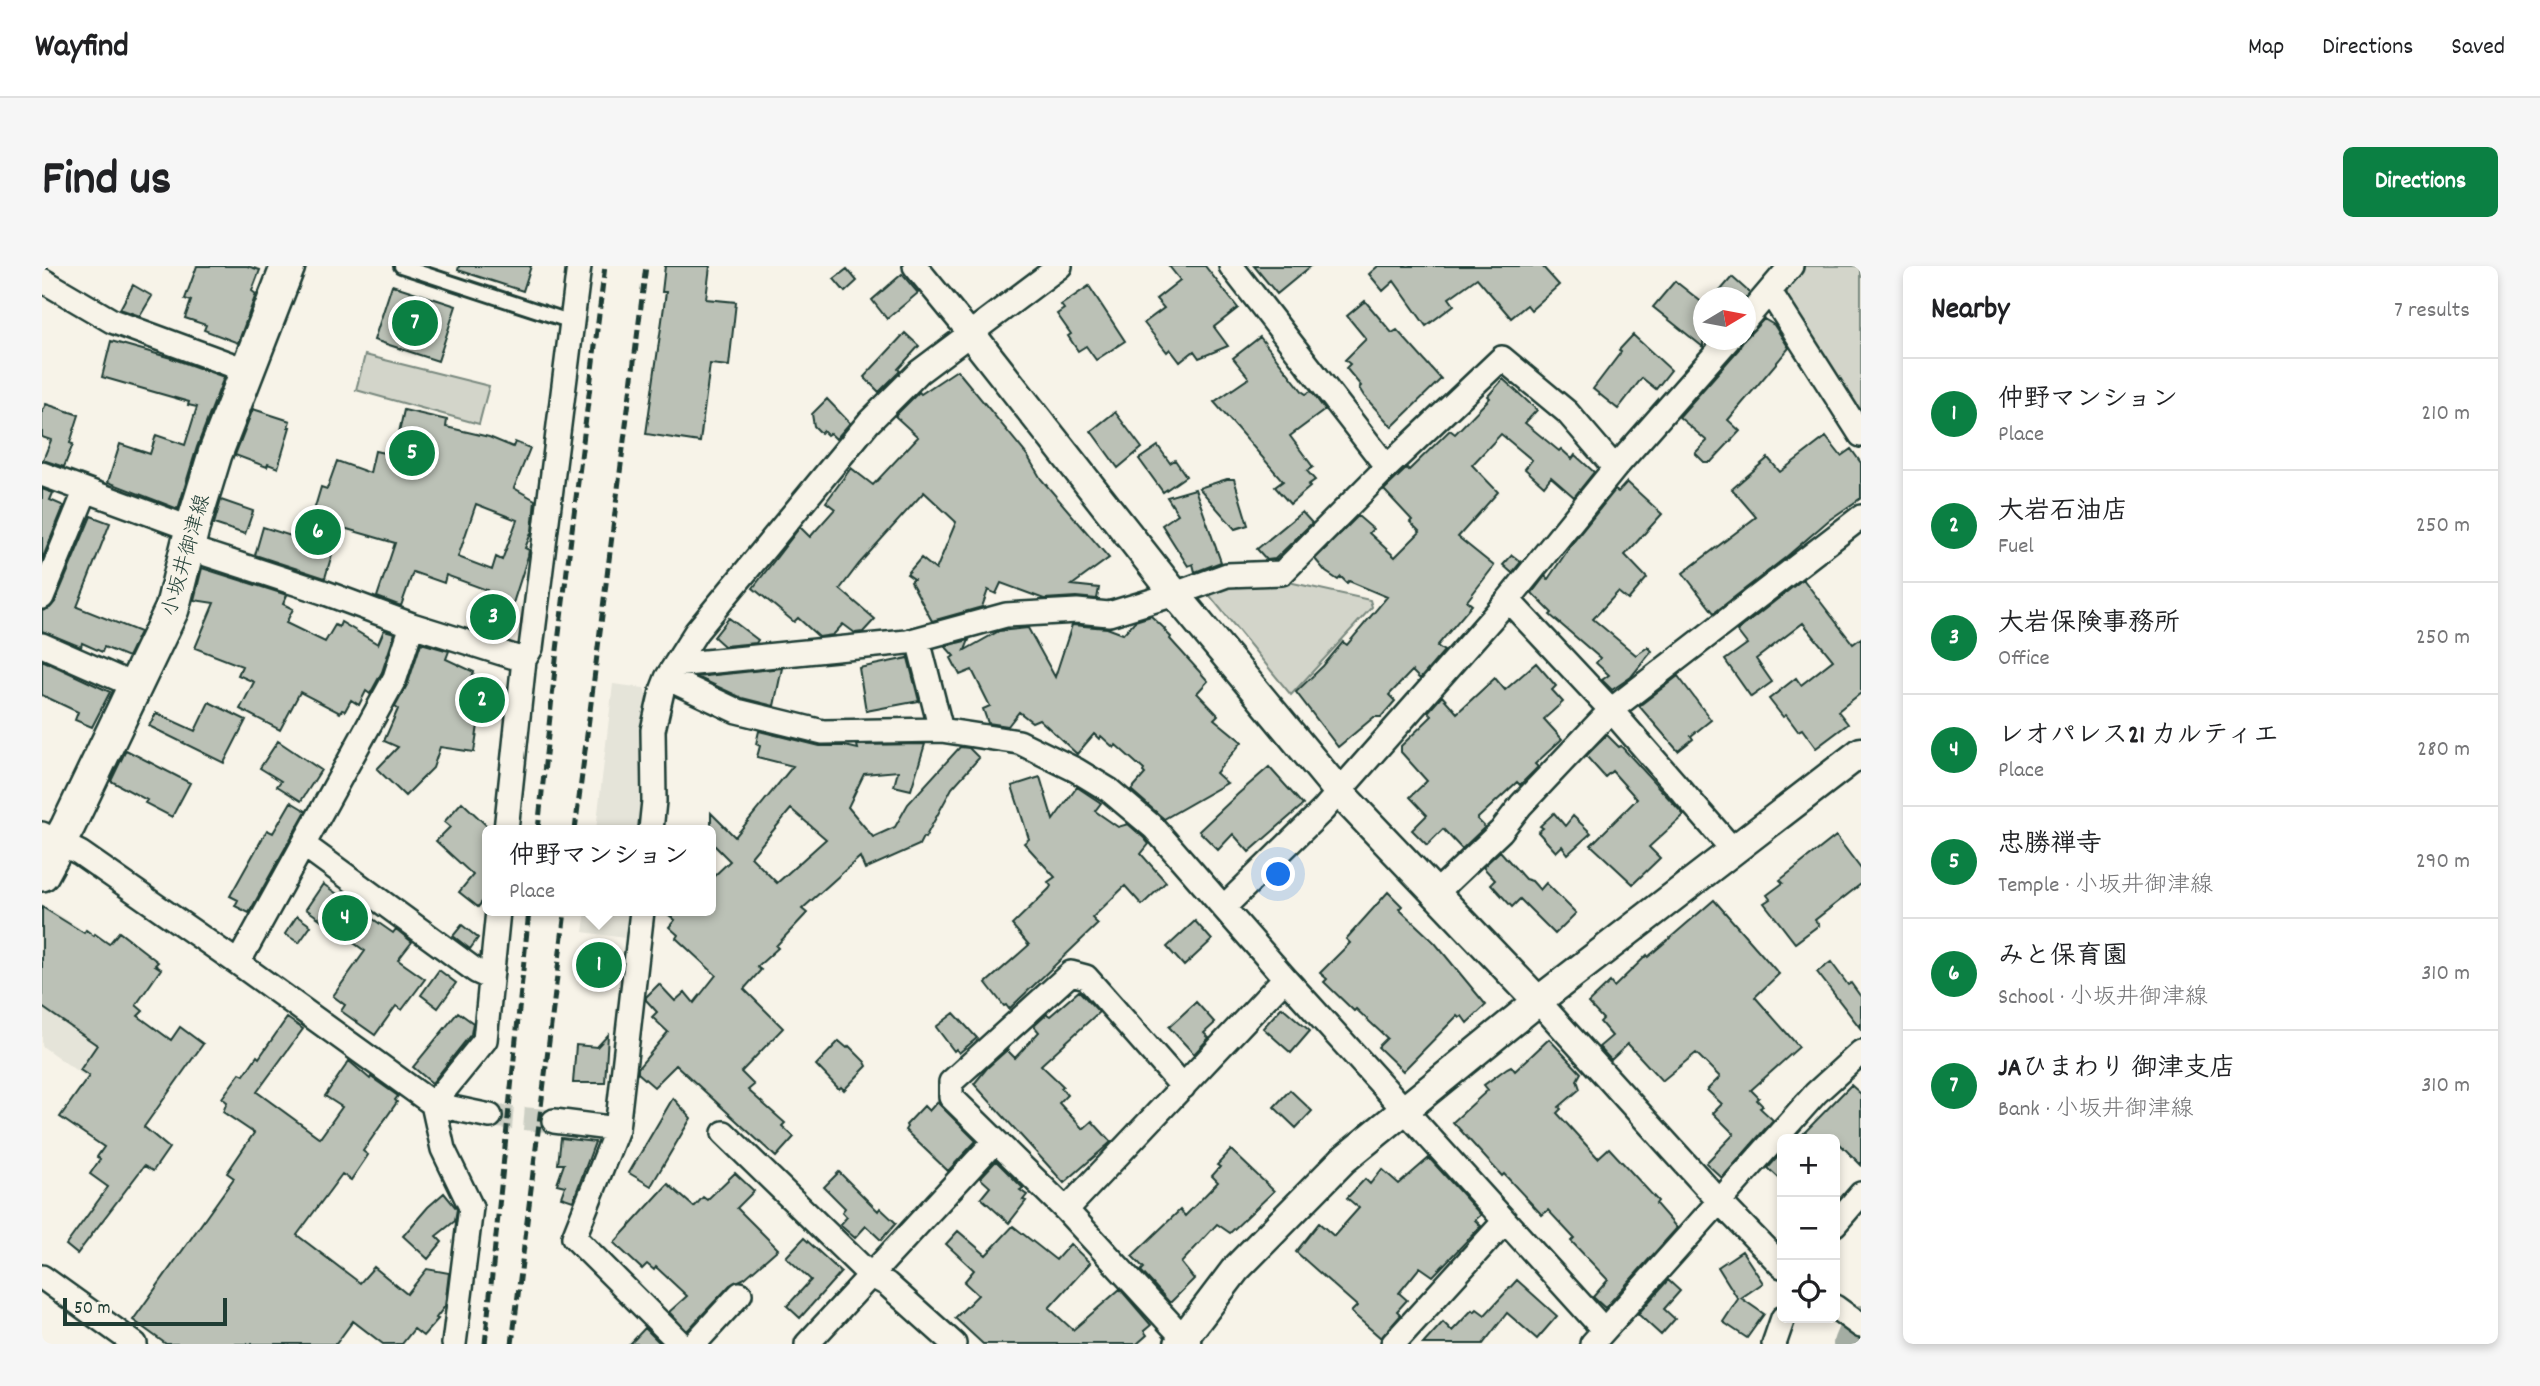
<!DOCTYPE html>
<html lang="en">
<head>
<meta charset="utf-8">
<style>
	body { margin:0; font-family:Dekko,"Klee One",sans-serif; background:#f6f6f6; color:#202124 }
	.controls { position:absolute; right:21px; bottom:21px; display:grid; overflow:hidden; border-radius:10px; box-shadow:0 4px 10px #0003 }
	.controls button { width:63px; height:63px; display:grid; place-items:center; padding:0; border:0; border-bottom:2px solid #e0e0e0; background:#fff; color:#202124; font:35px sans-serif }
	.compass { position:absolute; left:1651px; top:21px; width:63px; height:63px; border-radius:50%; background:#fff; box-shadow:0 4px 10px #0003; rotate:80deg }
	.scale { position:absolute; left:21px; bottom:18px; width:164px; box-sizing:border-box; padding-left:7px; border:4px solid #1f3d34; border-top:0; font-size:19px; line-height:24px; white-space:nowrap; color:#1f3d34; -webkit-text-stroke:5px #f7f3e8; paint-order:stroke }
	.you { position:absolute; left:1237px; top:609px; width:24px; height:24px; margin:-18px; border:5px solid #fff; border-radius:50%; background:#1a73e8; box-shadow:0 0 0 10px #1a73e833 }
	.badge { display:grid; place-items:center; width:46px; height:46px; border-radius:50%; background:#0b8043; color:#fff; font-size:23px; font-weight:700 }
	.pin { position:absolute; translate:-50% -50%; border:4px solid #fff; box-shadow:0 2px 7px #0006 }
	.popup { position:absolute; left:440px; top:559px; width:234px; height:91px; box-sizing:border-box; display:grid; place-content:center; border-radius:10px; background:#fff; filter:drop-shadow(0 2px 5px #0005); font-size:23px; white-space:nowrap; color:#757577 }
	.popup b { font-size:26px; color:#202124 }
	.popup::after { content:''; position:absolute; left:50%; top:100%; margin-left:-14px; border:14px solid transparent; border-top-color:#fff }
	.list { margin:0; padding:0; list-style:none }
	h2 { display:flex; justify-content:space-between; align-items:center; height:91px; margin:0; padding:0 28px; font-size:30px }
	h2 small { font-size:23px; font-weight:400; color:#757577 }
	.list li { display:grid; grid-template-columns:46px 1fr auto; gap:21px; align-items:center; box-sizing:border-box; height:112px; padding:0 28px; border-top:2px solid #e0e0e0 }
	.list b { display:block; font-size:26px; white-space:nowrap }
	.list p { margin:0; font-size:23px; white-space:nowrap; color:#757577 }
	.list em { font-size:23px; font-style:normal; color:#757577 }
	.icon { flex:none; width:38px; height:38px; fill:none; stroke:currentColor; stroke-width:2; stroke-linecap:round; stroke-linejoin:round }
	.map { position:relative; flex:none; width:1819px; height:1078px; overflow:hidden; border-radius:10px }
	header { display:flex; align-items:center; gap:42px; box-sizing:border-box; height:98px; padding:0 35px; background:#fff; border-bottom:2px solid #e0e0e0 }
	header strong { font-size:33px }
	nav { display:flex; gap:38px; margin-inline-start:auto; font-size:24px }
	.intro { display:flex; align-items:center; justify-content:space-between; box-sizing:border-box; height:168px; padding:0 42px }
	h1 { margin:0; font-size:49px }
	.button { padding:18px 32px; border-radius:10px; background:#0b8043; color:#fff; font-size:24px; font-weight:700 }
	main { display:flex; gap:42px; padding:0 42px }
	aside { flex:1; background:#fff; border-radius:10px; box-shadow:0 4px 10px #0003 }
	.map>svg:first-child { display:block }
	.built { fill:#e5e4d9 }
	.green { fill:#d3d5ca; stroke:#79897f; stroke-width:2 }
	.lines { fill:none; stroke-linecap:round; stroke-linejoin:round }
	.river { stroke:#a4ada3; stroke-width:40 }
	.building { fill:#bbc1b6; stroke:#1f3d34; stroke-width:2; fill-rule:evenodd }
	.minor-tunnel { stroke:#cccfc4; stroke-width:23; stroke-dasharray:23 11; stroke-linecap:butt }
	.service-casing { stroke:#1f3d34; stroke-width:18 }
	.minor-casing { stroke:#1f3d34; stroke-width:28 }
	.tertiary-casing { stroke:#1f3d34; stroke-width:33 }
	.secondary-casing { stroke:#1f3d34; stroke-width:38 }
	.service { stroke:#f7f3e8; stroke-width:12 }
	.minor { stroke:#f7f3e8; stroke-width:23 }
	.tertiary { stroke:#f7f3e8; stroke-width:28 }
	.secondary { stroke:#f7f3e8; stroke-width:33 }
	.rail { stroke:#1f3d34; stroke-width:5; stroke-dasharray:10 5; stroke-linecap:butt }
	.labels { text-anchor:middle; stroke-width:7; stroke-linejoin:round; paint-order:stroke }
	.street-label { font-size:21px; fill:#1f3d34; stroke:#f7f3e8 }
</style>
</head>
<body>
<header>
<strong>Wayfind</strong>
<nav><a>Map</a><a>Directions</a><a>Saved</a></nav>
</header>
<div class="intro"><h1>Find us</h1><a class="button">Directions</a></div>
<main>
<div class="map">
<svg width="1819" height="1078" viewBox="0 0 1819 1078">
	<rect width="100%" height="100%" fill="#f7f3e8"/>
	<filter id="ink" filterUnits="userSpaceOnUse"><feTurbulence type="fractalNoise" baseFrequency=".0143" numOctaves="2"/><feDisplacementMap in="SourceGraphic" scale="14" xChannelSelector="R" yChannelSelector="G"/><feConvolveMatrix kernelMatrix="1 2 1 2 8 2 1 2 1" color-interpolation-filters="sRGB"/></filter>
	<g filter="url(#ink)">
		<path class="built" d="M571 418 602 422 607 434 598 495 597 564H554Z
			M0 638 38 662 21 691 96 740 46 813 0 780Z
			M544 645H592L590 673 541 666Z"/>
		<path class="green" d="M1762 0H1819V157L1745 35V20Z
			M323 89 447 120 437 158 314 124Z
			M1233 313 1328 334 1330 341 1249 429 1168 330 1169 323Z"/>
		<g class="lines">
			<path class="river" d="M1811 1078 1819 1059"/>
		</g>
		<path class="building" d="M155 0H205L218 4 210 25 214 28 196 77 162 64 164 59 143 52 149 35 143 33Z
			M417 0H489L481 25 416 4Z
			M623 0H668L664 33 694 36 687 100 668 98 658 176 604 168 624 26H620Z
			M1127 0H1163L1196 42 1172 61 1186 80 1157 92 1152 85 1138 96 1128 83 1125 86 1102 57 1122 42 1114 33 1138 14Z
			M1212 0H1269L1235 28Z
			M1336 0H1500L1517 19 1489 44 1485 39 1469 52 1435 12 1407 32 1412 39 1384 60 1352 15 1341 25 1327 8Z
			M805 3 815 15 803 26 792 13Z
			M860 8 876 27 845 53 830 34Z
			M1690 11 1708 27 1704 32H1672Z
			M1633 15 1662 38 1661 81 1611 41Z
			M91 19 110 30 98 50 78 43Z
			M350 19 414 40 396 95 332 74Z
			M1047 20 1083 75 1054 94 1044 80 1036 85 1026 70 1029 68 1015 48 1022 43 1019 39Z
			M1323 35 1350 67 1355 64 1399 113 1350 161 1322 130 1317 122 1319 120 1304 102 1308 98 1303 94 1324 73 1305 50Z
			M1722 53 1732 59 1747 82 1686 154 1698 165 1669 196H1662L1653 187 1665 175 1637 151 1697 83 1700 76Z
			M863 67 877 80 856 103 858 105 837 126 822 111Z
			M1591 69 1629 104 1614 123 1600 112 1576 143 1551 123 1579 86 1577 84Z
			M1218 71 1261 126 1264 128 1269 125 1283 144 1248 170 1271 201 1265 205 1273 214 1266 219 1268 221 1248 238 1233 221 1241 215 1172 136 1207 112 1191 92Z
			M69 75 129 92 182 111 155 181 136 243 66 216 78 178 108 188 114 169 143 179 155 141 146 139 147 136 60 111Z
			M915 104 985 189 999 213 1067 292 1030 319 1057 322 1055 333 1034 331 1002 333 959 317 954 328 946 324 940 341 890 355 869 316 872 313 865 308 879 292 894 304 914 256 882 226 817 298 798 323 833 353 821 366 813 367 801 358 791 369 777 371 756 352 752 356 711 322 758 261 768 271 793 243 784 236 809 202 831 219 876 171 853 150 877 126 879 128Z
			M1461 113 1495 144 1483 157 1517 185 1519 183 1530 193 1533 189 1552 206 1532 231 1509 211 1502 220 1483 203 1490 194 1459 168 1430 199 1456 226 1416 271 1452 300 1425 335 1430 339 1395 380 1402 385 1378 413 1370 405 1347 429 1353 435 1339 451H1332L1296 481 1254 426 1281 400 1301 376 1305 379 1345 331 1307 315 1305 317 1299 311 1296 314 1284 306 1273 293 1316 250 1331 263 1327 267 1353 291 1378 266 1368 256 1370 254 1342 224 1365 202 1367 204 1408 164 1413 168 1448 132 1446 130Z
			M785 133 808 157 794 173 788 167 785 169 781 165 779 167 772 160 770 148Z
			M4 138 37 149 28 177 31 178 22 201 1 194 9 174 0 171V146Z
			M211 143 248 155 246 161H248L236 202 226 198 225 201 193 189Z
			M362 144 405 154 404 161 447 171 471 181 473 176 488 182 472 222 493 234 490 265 483 282 487 284 486 290 460 372 431 364 445 324 404 309 402 317 371 306 359 340 335 331 353 277 298 261 283 312 213 289 221 261 249 270 268 258 279 221 285 223 295 195 328 207 333 185 352 189ZM434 238 475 254 460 294 454 291 450 304 416 291Z
			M1073 146 1100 182 1076 202 1049 165Z
			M1784 171 1799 190 1809 183 1819 197V232L1787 254 1743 292 1672 347 1641 307 1714 251 1690 223 1726 192 1738 206Z
			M1116 180 1128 197 1133 194 1144 210 1121 226 1097 193Z
			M1185 213H1192L1206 259 1193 263 1157 222Z
			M1585 216 1620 248 1583 289 1605 312 1586 334 1576 326 1551 353 1594 389 1606 381 1610 385 1589 411 1570 424 1560 414 1567 409 1554 397 1558 392 1508 349 1510 347 1490 327 1503 310 1506 313 1532 275 1573 224 1576 226Z
			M0 223 11 227 8 234 22 240 0 294Z
			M1153 223 1179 296 1153 306 1151 298 1146 300 1120 259 1136 248 1125 231Z
			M179 234 211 245 203 268 172 258Z
			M1260 246 1270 257 1233 293 1225 294 1215 283Z
			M49 250 68 257 35 341 98 366 86 391 62 381 60 386 40 377 39 381 0 365V345L8 342 13 336Z
			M1470 289 1479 296 1470 307 1461 299Z
			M160 302 245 329 241 338 251 343 244 357 283 376 293 359 297 361 299 356 336 378 342 364 353 367 340 406 328 428 324 425 317 439 309 434 303 445 300 444 298 447 258 426 238 464 198 443 212 416 196 409 200 400 153 382 172 337 152 334Z
			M1761 313 1811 378 1819 372V427L1796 445 1806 458 1774 482 1760 463 1756 465 1744 449 1741 451 1727 433 1754 412 1759 419 1791 394 1761 357 1714 393 1730 416 1709 431 1683 394 1705 378 1695 365Z
			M1109 350 1123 363 1122 364 1129 371 1128 373 1166 415 1155 427 1176 449 1172 453 1200 476 1174 507 1185 517 1122 553 1089 524 1103 508 1101 506 1102 504 1074 479 1072 482 1059 470 1057 473 1052 468 1035 488 997 453 990 456 977 446 966 460 946 457 941 443 948 440 930 404 918 409 909 392 912 390 903 380 927 374 923 384 957 365 986 362 1013 411 1030 359 1065 362 1081 368 1093 355Z
			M687 352 716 374 714 377 682 380 672 371Z
			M379 377 407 385 404 393 432 406 423 426 453 430 449 448 438 446 432 486 398 481 391 502 363 530 335 503 356 481 342 475 356 443 353 441 366 417Z
			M866 392 877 435 824 445 817 402Z
			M0 394 68 426 50 461 33 454 36 446 0 429Z
			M1494 397 1514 420 1510 424 1521 436 1502 453 1520 473 1493 498 1496 501 1478 519 1475 516 1435 553 1443 561 1420 583 1401 563 1385 579 1370 564 1385 549 1368 531 1385 515 1359 486V480L1390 450 1386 446 1400 430 1415 447 1453 412 1463 424Z
			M740 402 732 440 700 432 655 411Z
			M1636 410 1669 454 1649 470 1651 473 1636 485 1597 440Z
			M167 436 204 454 182 497 107 460 114 447 153 465Z
			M717 465 778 480H803L816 483 815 479 883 478 869 524 852 520 856 505 822 508 806 541 831 571 853 561 866 538 918 481 927 482 937 492 910 522 883 572 881 571 877 579 823 603 818 591 760 643 765 647 734 680 736 682 715 701 719 704 702 723 741 762 699 806 712 819 706 824 743 857 740 860 752 871 734 891 634 799 612 821 596 807V802L626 766 610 751 615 746 604 734V731L617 718 633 735 643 726 652 737 674 709 634 672 636 669 627 661 633 654 622 645H669V613L688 595 669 576V547L693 571 751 500 715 491 718 480 714 478ZM749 543 784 573 735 617 709 591Z
			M1565 469 1577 481 1579 480 1642 549 1607 581 1618 592 1591 618 1549 579 1595 533 1570 505 1563 511 1544 490Z
			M236 475 279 504 259 535 235 520 239 515 218 502Z
			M84 484 148 517 130 551 103 537 105 534 69 515Z
			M1227 501 1261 539 1207 586 1191 568 1176 584 1157 565 1196 528Z
			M998 511 1011 554 1035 521 1059 537 1053 545 1076 561 1086 558 1102 572 1107 578 1099 588 1124 616 1100 639 1083 620 1050 652 1056 658 967 743 964 739 962 740 944 717 987 679 970 659 1007 623 1009 620 1006 616 1013 611 982 577 987 573 970 520Z
			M249 536 264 545 207 647 193 640 196 634 188 630 225 564 231 567Z
			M420 536 445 560V630L436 641 417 626 431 609 394 575 408 561 402 556Z
			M1512 547 1523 560 1531 550 1549 567 1526 588 1520 580 1514 586 1496 566 1501 562 1498 560Z
			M1794 570 1819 603V618L1773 654 1777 659 1753 677 1722 637 1728 633 1725 629 1741 617 1738 614Z
			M1458 585 1483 613 1490 615 1498 624 1504 617 1534 647 1513 668 1478 633 1470 641 1449 618 1453 614 1441 601Z
			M281 618 351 667 354 663 370 676 356 694 383 713 360 744 354 740 333 769 299 745 303 739 291 730 323 685 264 643Z
			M1346 626 1360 640 1357 643 1393 677 1444 739 1425 757 1420 750 1417 752 1415 750 1361 805 1336 781 1345 772 1314 743 1312 745 1282 716 1285 713 1278 707 1308 677 1304 673Z
			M1672 634 1737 708 1713 731 1757 781 1709 824 1717 832 1715 834 1721 840 1718 842 1731 854 1680 912 1664 897 1692 868 1671 847 1680 838 1665 824 1678 811 1654 787 1620 815 1586 778 1569 794 1557 781 1570 770 1558 756 1561 753 1546 737 1568 716 1572 721 1605 689 1606 691Z
			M0 641 42 667 44 664 52 670 53 668 67 678 77 666 116 696 113 699 119 703 94 739 101 745 96 750 129 774 138 761 161 778 102 861 127 882 111 905 102 900 35 988 24 979 66 921 48 908 58 893 55 891 62 881 18 851 47 810 38 804 55 779 0 741Z
			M255 650 269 660 257 677 243 668Z
			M1153 655 1170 674 1142 700 1125 681Z
			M420 659 436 672 428 683 411 670Z
			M547 680 572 683 568 718 543 715Z
			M1789 696 1806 719 1809 717 1819 731V763L1775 706Z
			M397 704 414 717 396 742 379 729Z
			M1037 725 1057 746 999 799 1021 820 1019 822 1025 829 1017 837 1041 863 1050 855 1069 876 1022 917 932 818 945 802 965 784 973 792 997 766 992 760 1005 748 1008 750Z
			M1154 736 1173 757 1162 767 1167 772 1152 788 1127 761Z
			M1240 741 1268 765 1249 787 1221 762Z
			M416 746 431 757 429 768 390 817 371 801Z
			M912 747 935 772 917 787 914 783 912 785 894 761Z
			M245 752 261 763 215 826 278 872 300 841 283 830 307 795 328 813 329 811 356 830 353 834 355 836 321 885 326 889 309 914 300 908 255 969 318 1017 332 1001 365 1028 385 1003 407 1007 403 1040 394 1052 396 1053 381 1070 372 1063 360 1078H341L311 1055 294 1078H124L91 1054 192 912 185 907 212 867 181 846 185 836 180 832 198 807 202 809 215 790 217 792Z
			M566 769 563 817H531L534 779 555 781Z
			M1507 773 1539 807 1535 814 1538 823 1517 841 1519 843 1515 847 1556 892 1567 882 1616 935 1614 938 1635 962 1563 1042 1551 1031 1566 1014 1529 975 1532 972 1506 944 1500 949 1462 908 1460 910 1411 856 1446 824 1442 819 1465 802 1469 800 1473 805Z
			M797 775 805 782 807 780 823 796 825 800 802 824 799 821 797 823 774 799Z
			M1809 819 1819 828V899L1793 873H1756Z
			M1248 824 1270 845 1254 862 1232 841Z
			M631 832 649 852 609 920 587 907Z
			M895 836 934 875 906 905 863 864 865 861 864 859 882 840 887 845Z
			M519 872 553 876 531 935 519 931 523 920 515 918 522 898H516Z
			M1189 884 1232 925 1188 967 1175 958 1139 997 1152 1013 1128 1037 1099 1005 1102 1002 1090 990 1138 944 1143 950 1176 916 1170 910 1178 901 1175 899Z
			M1740 886V915L1726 902Z
			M1387 892 1439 949 1433 954 1439 960 1391 1010 1378 1001 1357 1027 1365 1034 1355 1045 1359 1049 1339 1072 1309 1046 1315 1040 1254 986 1277 957 1292 970 1317 942 1305 932 1323 913 1328 918 1340 903 1357 918Z
			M954 895 981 922 978 924 985 929 981 934 984 935 967 957 939 932 948 921 938 912Z
			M797 906 836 945 838 942 854 957 839 974 824 960 813 972 798 959 805 951 800 946 803 942 782 921Z
			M693 907 712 925 695 942 736 983 703 1012 688 1019 645 1065 627 1046 645 1030 614 1001 612 1004 605 998 600 1003 572 977 626 918 652 941 661 931 665 934Z
			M402 927 415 943 413 955 394 970 400 976 386 993 361 970 386 941Z
			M971 960 1014 994 1028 978 1048 997 1007 1042 1031 1064 1078 1023 1109 1059 1102 1065 1105 1069 1095 1078H941L913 1052 936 1029 922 1016 932 1004 904 978 916 965 944 989Z
			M762 972 799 1006 758 1052 745 1040 769 1014 744 991Z
			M1700 985 1721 1017 1699 1032 1722 1048 1705 1072 1681 1056 1696 1033 1676 1001Z
			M1475 1014 1515 1050 1495 1073 1465 1047 1441 1078H1381L1401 1056 1410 1065 1430 1044 1432 1046 1435 1043 1443 1049Z
			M1626 1014 1638 1025 1622 1043 1633 1053 1619 1069 1596 1048Z
			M603 1062 619 1078H588Z"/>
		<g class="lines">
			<path class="minor-tunnel" d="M448 850 512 855"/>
			<defs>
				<path id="service" d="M359 0 530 56"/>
				<path id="minor" d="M873 0 928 67
					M1189 0 1345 201
					M0 14 70 55 206 105
					M1728 26 1819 169
					M1703 54 1749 0
					M0 208 150 263
					M146 282 281 326 370 359 482 394
					M0 331 43 226
					M1466 334 1569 444 1691 584
					M876 374 899 464
					M0 379 93 420
					M633 399 865 376 964 349 1035 345 1067 348 1133 328 1185 309 1240 307 1345 201 1460 92 1525 146 1573 202
					M625 412 695 445 781 466 899 464 977 476 1034 504 1067 524 1112 562 1243 712 1562 1064
					M464 564 482 394 489 382 537 0
					M609 564 612 535 611 464 620 425 625 412 654 366 827 156 877 106 1018 0
					M0 568 38 587 196 697 391 838 448 850
					M262 579 434 705 449 712
					M1393 628 1459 565 1479 539 1569 444 1819 251
					M1182 641 1281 544 1309 512 1466 334 1573 202 1686 74
					M600 645 575 863 532 971 639 1078
					M196 697 353 412 370 359
					M1496 735 1678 936 1740 1000
					M1141 821 1044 711 1029 707 909 816V831L1024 944 1147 1078
					M512 855 575 863
					M682 867 828 1009 845 1018 912 1078
					M1024 944 1243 712
					M1793 958 1819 928
					M0 1011 93 1078
					M1793 1041 1819 1060
					M412 1078 429 941 401 883 391 838 443 774 456 645
					M652 1078 698 1028
					M765 1078 953 875
					M1351 1078 1463 955
					M1550 1078 1774 827 1819 786
					M1732 1078 1741 1052"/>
				<path id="tertiary" d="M928 67 1133 328 1297 526 1496 735
					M1137 1078 1193 1004 1301 894 1496 735 1819 486"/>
				<path id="secondary" d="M0 608 26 560 130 343 150 263 173 188 246 0"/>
			</defs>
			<use href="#service" class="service-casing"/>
			<use href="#minor" class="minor-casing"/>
			<use href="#tertiary" class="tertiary-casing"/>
			<use href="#secondary" class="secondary-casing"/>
			<use href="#service" class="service"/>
			<use href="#minor" class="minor"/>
			<use href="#tertiary" class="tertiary"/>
			<use href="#secondary" class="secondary"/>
			<path class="rail" d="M496 564 515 384 563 0
				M533 564 604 0
				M443 1078 487 645
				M470 1078 523 645"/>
		</g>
	</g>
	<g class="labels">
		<g class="street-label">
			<text transform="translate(143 289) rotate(-74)" y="7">小坂井御津線</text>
		</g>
	</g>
</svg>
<div class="controls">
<button>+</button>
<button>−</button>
<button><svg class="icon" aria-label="locate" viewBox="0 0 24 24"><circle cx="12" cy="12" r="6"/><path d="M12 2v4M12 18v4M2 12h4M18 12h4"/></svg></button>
</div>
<svg class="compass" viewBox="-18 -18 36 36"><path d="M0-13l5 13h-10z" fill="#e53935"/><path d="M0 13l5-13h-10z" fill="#757577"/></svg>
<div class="scale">50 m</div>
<div class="you"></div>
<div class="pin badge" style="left:557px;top:699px">1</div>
<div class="popup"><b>仲野マンション</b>Place</div>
<div class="pin badge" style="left:440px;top:434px">2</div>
<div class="pin badge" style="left:451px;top:351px">3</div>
<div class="pin badge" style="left:303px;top:652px">4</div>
<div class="pin badge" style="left:370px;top:187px">5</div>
<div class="pin badge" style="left:276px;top:266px">6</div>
<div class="pin badge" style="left:373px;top:57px">7</div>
</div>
<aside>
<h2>Nearby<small>7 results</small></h2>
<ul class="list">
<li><span class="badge">1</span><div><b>仲野マンション</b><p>Place</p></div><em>210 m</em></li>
<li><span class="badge">2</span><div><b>大岩石油店</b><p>Fuel</p></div><em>250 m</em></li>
<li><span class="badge">3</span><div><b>大岩保険事務所</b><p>Office</p></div><em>250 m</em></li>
<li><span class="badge">4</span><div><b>レオパレス21 カルティエ</b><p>Place</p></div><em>280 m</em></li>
<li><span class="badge">5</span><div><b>忠勝禅寺</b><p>Temple · 小坂井御津線</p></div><em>290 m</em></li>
<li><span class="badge">6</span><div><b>みと保育園</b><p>School · 小坂井御津線</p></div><em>310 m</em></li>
<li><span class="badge">7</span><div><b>JAひまわり 御津支店</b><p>Bank · 小坂井御津線</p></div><em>310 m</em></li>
</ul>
</aside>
</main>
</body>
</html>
